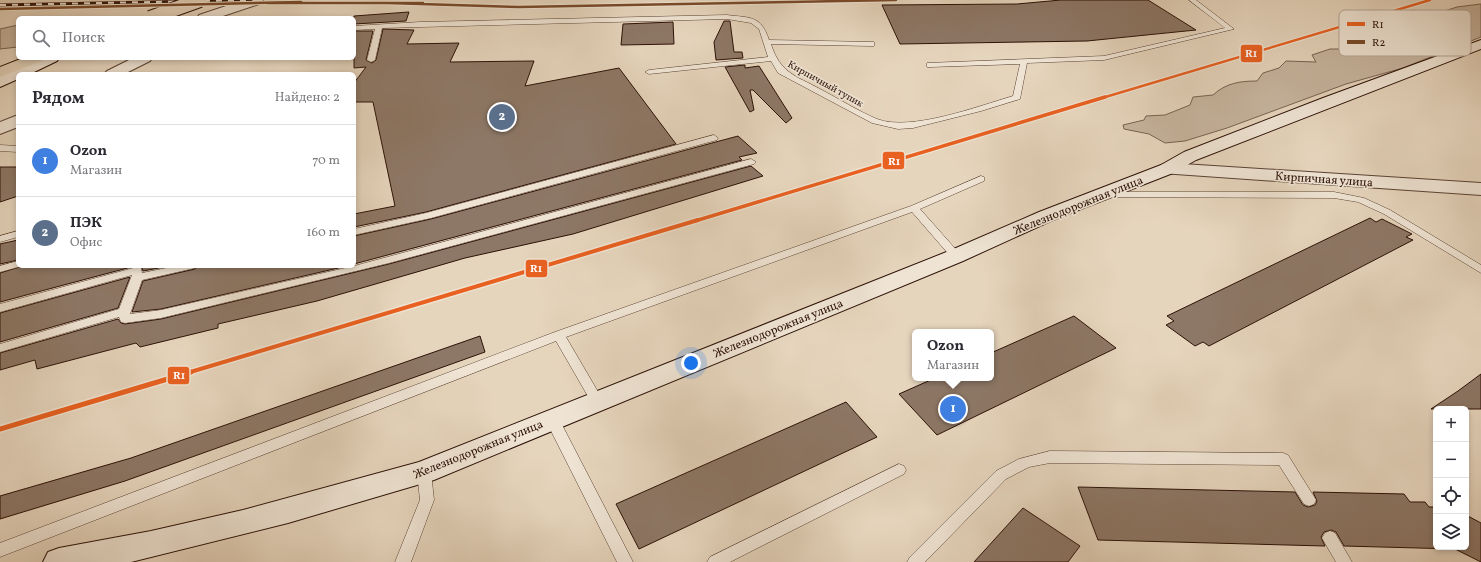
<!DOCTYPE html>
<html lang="ru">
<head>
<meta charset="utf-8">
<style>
	body { margin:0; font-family:Vollkorn,serif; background:#f7f7f7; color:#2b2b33 }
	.controls { position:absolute; right:12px; bottom:12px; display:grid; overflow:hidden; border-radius:6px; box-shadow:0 2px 6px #0003 }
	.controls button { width:36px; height:36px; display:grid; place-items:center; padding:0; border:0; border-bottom:1px solid #e1e1e2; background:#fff; color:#2b2b33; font:20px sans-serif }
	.you { position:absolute; left:691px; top:363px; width:14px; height:14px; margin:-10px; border:3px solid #fff; border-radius:50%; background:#1a73e8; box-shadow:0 0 0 6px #1a73e833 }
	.badge { display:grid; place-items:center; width:26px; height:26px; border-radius:50%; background:#0f766e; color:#fff; font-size:13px; font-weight:700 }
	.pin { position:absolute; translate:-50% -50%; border:2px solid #fff; box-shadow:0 1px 4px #0006 }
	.popup { position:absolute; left:912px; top:329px; width:82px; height:52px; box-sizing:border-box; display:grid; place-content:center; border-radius:6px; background:#fff; filter:drop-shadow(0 1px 3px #0005); font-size:13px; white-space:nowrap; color:#7c7c81 }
	.popup b { font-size:15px; color:#2b2b33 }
	.popup::after { content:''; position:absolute; left:50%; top:100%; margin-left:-8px; border:8px solid transparent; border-top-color:#fff }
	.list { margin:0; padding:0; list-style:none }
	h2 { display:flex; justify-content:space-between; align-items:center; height:52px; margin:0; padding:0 16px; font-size:17px }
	h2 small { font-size:13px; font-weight:400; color:#7c7c81 }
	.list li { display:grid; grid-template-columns:26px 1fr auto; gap:12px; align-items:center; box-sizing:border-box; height:72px; padding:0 16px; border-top:1px solid #e1e1e2 }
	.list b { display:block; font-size:15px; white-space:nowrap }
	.list p { margin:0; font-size:13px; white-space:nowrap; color:#7c7c81 }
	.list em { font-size:13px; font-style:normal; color:#7c7c81 }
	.icon { flex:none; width:22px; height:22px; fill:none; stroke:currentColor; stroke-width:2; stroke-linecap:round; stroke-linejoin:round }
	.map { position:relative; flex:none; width:1481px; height:562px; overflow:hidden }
	.search { position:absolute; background:#fff; box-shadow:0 2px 6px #0003; left:16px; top:16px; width:340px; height:44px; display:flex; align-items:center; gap:10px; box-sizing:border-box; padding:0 14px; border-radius:6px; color:#7c7c81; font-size:15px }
	.panel { position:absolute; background:#fff; box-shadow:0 2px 6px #0003; left:16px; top:72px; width:340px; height:196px; border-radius:6px }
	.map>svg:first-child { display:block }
	.green { fill:#c6b49e; stroke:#796252 }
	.building { fill:#8d7766; stroke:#2c1107 }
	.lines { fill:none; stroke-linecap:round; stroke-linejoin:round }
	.lane-casing { stroke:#5a4234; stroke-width:1 }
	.street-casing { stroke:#5a4234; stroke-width:2 }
	.secondary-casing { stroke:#2c1107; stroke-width:2 }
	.primary-casing { stroke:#2c1107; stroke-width:2 }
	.lane { fill:#efe4d4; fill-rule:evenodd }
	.street { fill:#efe4d4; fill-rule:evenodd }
	.secondary { fill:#efe4d4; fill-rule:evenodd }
	.primary { fill:#e6d5bd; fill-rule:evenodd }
	.rail-casing { stroke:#2c1107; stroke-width:3 }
	.rail { stroke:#efe4d4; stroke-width:2; stroke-dasharray:6; stroke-linecap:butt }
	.primary-bridge-casing { stroke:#2c1107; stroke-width:16; stroke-linecap:butt }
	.primary-bridge { stroke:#e6d5bd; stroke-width:14 }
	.rail-1-far3-casing { stroke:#efe4d4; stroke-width:4.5 }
	.rail-1-far2-casing { stroke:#efe4d4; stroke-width:6 }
	.rail-1-far1-casing { stroke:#efe4d4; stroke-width:7 }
	.rail-1-casing { stroke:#efe4d4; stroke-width:8 }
	.rail-2-casing { stroke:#efe4d4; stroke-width:4.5 }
	.rail-1-far3 { stroke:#e86121; stroke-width:2.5 }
	.rail-1-far2 { stroke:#e86121; stroke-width:3.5 }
	.rail-1-far1 { stroke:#e86121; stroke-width:4 }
	.rail-1 { stroke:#e86121; stroke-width:5 }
	.rail-2 { stroke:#7a4b2a; stroke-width:2.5 }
	.labels { text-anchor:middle; stroke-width:3.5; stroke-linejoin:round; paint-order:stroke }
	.far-street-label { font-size:10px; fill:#2c1107; stroke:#efe4d4 }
	.street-label { font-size:12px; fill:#2c1107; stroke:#efe4d4 }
	.key { fill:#efe4d4; stroke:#b4a596; stroke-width:1 }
	.key-label { font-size:11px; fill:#2c1107 }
	.line-badge { stroke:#efe4d4; stroke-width:1.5 }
	.badge-label { font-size:11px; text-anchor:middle; font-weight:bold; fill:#fff }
</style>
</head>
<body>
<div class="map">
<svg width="1481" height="562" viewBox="0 0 1481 562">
	<rect width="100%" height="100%" fill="#e6d5bd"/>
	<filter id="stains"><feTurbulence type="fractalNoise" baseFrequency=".005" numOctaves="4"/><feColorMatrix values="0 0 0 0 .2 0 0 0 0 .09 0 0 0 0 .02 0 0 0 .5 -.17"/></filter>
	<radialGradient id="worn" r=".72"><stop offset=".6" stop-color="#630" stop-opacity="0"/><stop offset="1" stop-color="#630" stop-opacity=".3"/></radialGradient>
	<path class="green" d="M1481 4V37L1403 68 1346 84 1227 128 1185 141 1165 143 1149 134 1124 129 1123 125 1144 120 1146 116 1165 115 1190 105 1193 97 1213 95C1226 83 1240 81 1257 81L1263 73 1279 68 1286 61 1316 62 1312 55 1330 49H1343L1360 45 1352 41 1457 7Z
		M18 25V47L0 49V29Z"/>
	<path class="building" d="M1061 0H1148L1196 30 1087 41 900 44 882 5 1017 4Z
		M409 12 406 21 354 24V16Z
		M724 21H730L734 52H742L743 58 716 60 714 42Z
		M673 22 674 44 621 45 623 24Z
		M383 29 414 30 407 44 459 43 450 62 534 61 525 86 619 68 676 144 426 212 354 227V214L395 206 373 102H354V83L366 67 354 68V31H373L366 60 372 63 376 60Z
		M745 65V68L759 66 792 118 786 123 753 90H750L754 110 750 112 725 67Z
		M738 136 757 153 739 157 742 160 354 264V236L431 219Z
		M751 166 763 176 573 234 465 258 317 301 218 324V328L140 347 136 343 37 369 35 360 0 370V353L118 319 121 323 125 324 161 319 389 264Z
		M0 167H18V196L0 202Z
		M1370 218 1376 222 1382 219 1412 234 1406 237 1413 240 1209 346 1203 342 1195 346 1166 325 1174 321 1167 316Z
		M18 240V260L0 264V244Z
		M23 266H135L0 302V273Z
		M139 266H169L143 271 142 268Z
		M197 266H347L161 309 132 312 143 281 195 269Z
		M130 277 118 308 0 342V313Z
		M1074 316 1116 348 937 435 899 394 935 378H991V353Z
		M480 336 485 352 125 481 0 519V496L131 458Z
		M1481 374V409H1431L1458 391Z
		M846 402 877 437 639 549 616 504Z
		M1078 487 1295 492 1303 505 1308 507 1315 505 1317 501 1313 492 1404 494 1410 502H1425L1429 507H1436V547H1466V515L1481 523V562L1455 549 1344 546 1336 532 1331 530 1324 532 1321 537 1325 546 1098 540Z
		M1023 508 1080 546 1068 562H974Z"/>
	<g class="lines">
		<defs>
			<path id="lane" d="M1189 0H1196L1234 29 1104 60 1027 63 1020 99 981 111 913 128 898 129 872 123 778 73 771 61 649 74 645 72 649 70 768 57 759 29 751 23 727 19 382 28 375 60 371 62 367 60 375 29 354 30V26L420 22 727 15C750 18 761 15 769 40L874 42V46H871L771 44C780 73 796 76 820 89 839 99 858 111 877 119 910 132 979 106 1013 96L1020 64 930 67H927V63L1104 56 1225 28Z
				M714 135 718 138 717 140 431 218 354 235V229L426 213Z
				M0 145 18 146V152L0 151Z
				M751 159 756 162 754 164 389 263 161 318 125 323 121 322 119 317 0 352V344L119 309 132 275 0 312V304L137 267 141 268 142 273 176 266H196L195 268 142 280 130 314 161 310 354 266Z
				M981 176 984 177V181L920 209 960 254 961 256 960 258H952L912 212 566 337 604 402 603 405 598 407 593 405 556 341 0 557V543L555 332 911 206Z
				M1103 192H1334L1364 198 1390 210 1481 265V273L1384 214 1358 202 1334 198 1100 197 1098 195Z
				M18 231V237L0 242V236Z
				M18 261V266H22L0 272V266Z
				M552 414 557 415 633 562H617L545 419 547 415Z
				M1050 451 1283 453 1288 455 1316 500 1314 504 1309 506 1304 504 1279 465 1050 463 1029 467 1006 479 925 562H907L910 557 996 471 1019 459Z
				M899 464 904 466 906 470 904 474 730 562H707L710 557Z
				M424 466 429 468 431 472 434 500 411 562H395L420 500 417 472 419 468Z
				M1330 531 1335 533 1352 562H1336L1322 538 1325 533Z"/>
			<path id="street" d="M244 0H263L262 3 217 18H197L199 15Z
				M133 58H152L150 61 124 74H104L107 71Z
				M18 115V127L0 134V122Z
				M1167 163 1481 183V195L1161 173 1158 169 1161 165Z"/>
			<path id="secondary" d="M1481 40V49L1196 160 1173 173 1053 220 963 261 434 480 288 523 131 562H43L48 552 59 548 151 531 243 510 419 462 949 251 1039 212 1161 165 1184 152 1323 98Z
				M40 58H59L57 61 30 74H18V79L0 87V76Z"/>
			<path id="primary" d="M23 58H44L42 61 0 77V67Z"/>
		</defs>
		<use href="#lane" class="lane-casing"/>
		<use href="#street" class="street-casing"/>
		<use href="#secondary" class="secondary-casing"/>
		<use href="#primary" class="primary-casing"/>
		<use href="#lane" class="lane"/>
		<use href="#street" class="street"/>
		<use href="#secondary" class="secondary"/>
		<use href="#primary" class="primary"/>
		<defs>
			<path id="rail" d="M267 3H393
				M388 3 519 7 896 0
				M0 5 251 0"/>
		</defs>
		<use href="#rail" class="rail-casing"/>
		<use href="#rail" class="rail"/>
		<defs>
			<path id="primary-bridge" d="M150 18 200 0"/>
		</defs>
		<use href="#primary-bridge" class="primary-bridge-casing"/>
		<use href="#primary-bridge" class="primary-bridge"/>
		<defs>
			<path id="rail-1-far3" d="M1102 98 1430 0"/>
			<path id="rail-1-far2" d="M695 221 1105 97"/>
			<path id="rail-1-far1" d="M187 373 698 220"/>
			<path id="rail-1" d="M0 429 191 372"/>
			<path id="rail-2" d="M267 3H423
				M388 3 519 7 896 0
				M0 9 301 2"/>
		</defs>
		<use href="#rail-1-far3" class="rail-1-far3-casing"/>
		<use href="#rail-1-far2" class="rail-1-far2-casing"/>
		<use href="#rail-1-far1" class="rail-1-far1-casing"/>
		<use href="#rail-1" class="rail-1-casing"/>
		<use href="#rail-2" class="rail-2-casing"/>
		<use href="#rail-1-far3" class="rail-1-far3"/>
		<use href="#rail-1-far2" class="rail-1-far2"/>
		<use href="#rail-1-far1" class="rail-1-far1"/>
		<use href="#rail-1" class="rail-1"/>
		<use href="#rail-2" class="rail-2"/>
	</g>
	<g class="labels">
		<g class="far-street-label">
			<text transform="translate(826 83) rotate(29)" y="4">Кирпичный тупик</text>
		</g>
		<g class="street-label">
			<text transform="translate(1324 179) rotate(4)" y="4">Кирпичная улица</text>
			<text transform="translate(1078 205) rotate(-22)" y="4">Железнодорожная улица</text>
			<text transform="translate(778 328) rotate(-22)" y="4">Железнодорожная улица</text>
			<text transform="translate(478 449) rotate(-22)" y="4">Железнодорожная улица</text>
		</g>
	</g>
	<rect x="1339" y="10" width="132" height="46" rx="6" class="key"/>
	<rect x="1347" y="22" width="18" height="4" fill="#e86121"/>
	<rect x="1347" y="40" width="18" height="4" fill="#7a4b2a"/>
	<g class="key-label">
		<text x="1372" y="28">R1</text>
		<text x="1372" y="46">R2</text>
	</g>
	<g class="line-badge">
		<rect x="1240" y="44" width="23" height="19" rx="4" fill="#e86121"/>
		<rect x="882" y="151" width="23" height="19" rx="4" fill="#e86121"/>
		<rect x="525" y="259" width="23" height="19" rx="4" fill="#e86121"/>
		<rect x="167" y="366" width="23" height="19" rx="4" fill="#e86121"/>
	</g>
	<g class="badge-label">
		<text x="1251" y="57">R1</text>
		<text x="894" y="165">R1</text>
		<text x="536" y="272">R1</text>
		<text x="179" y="379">R1</text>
	</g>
	<rect width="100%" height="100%" filter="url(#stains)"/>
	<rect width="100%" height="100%" fill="url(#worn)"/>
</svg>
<div class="controls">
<button>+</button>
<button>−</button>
<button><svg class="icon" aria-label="locate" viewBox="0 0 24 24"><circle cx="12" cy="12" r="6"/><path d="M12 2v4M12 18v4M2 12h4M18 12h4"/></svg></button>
<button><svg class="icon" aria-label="layers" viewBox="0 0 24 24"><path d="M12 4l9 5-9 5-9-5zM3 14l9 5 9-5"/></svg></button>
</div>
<div class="you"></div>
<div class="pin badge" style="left:953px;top:409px;background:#3f7fe0">1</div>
<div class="popup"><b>Ozon</b>Магазин</div>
<div class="pin badge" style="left:502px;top:117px;background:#5c6f8a">2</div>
<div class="search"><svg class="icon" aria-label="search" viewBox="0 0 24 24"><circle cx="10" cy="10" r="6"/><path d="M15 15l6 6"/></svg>Поиск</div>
<section class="panel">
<h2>Рядом<small>Найдено: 2</small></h2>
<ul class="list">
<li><span class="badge" style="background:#3f7fe0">1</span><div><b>Ozon</b><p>Магазин</p></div><em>70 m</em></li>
<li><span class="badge" style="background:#5c6f8a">2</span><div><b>ПЭК</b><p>Офис</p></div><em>160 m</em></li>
</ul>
</section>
</div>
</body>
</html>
